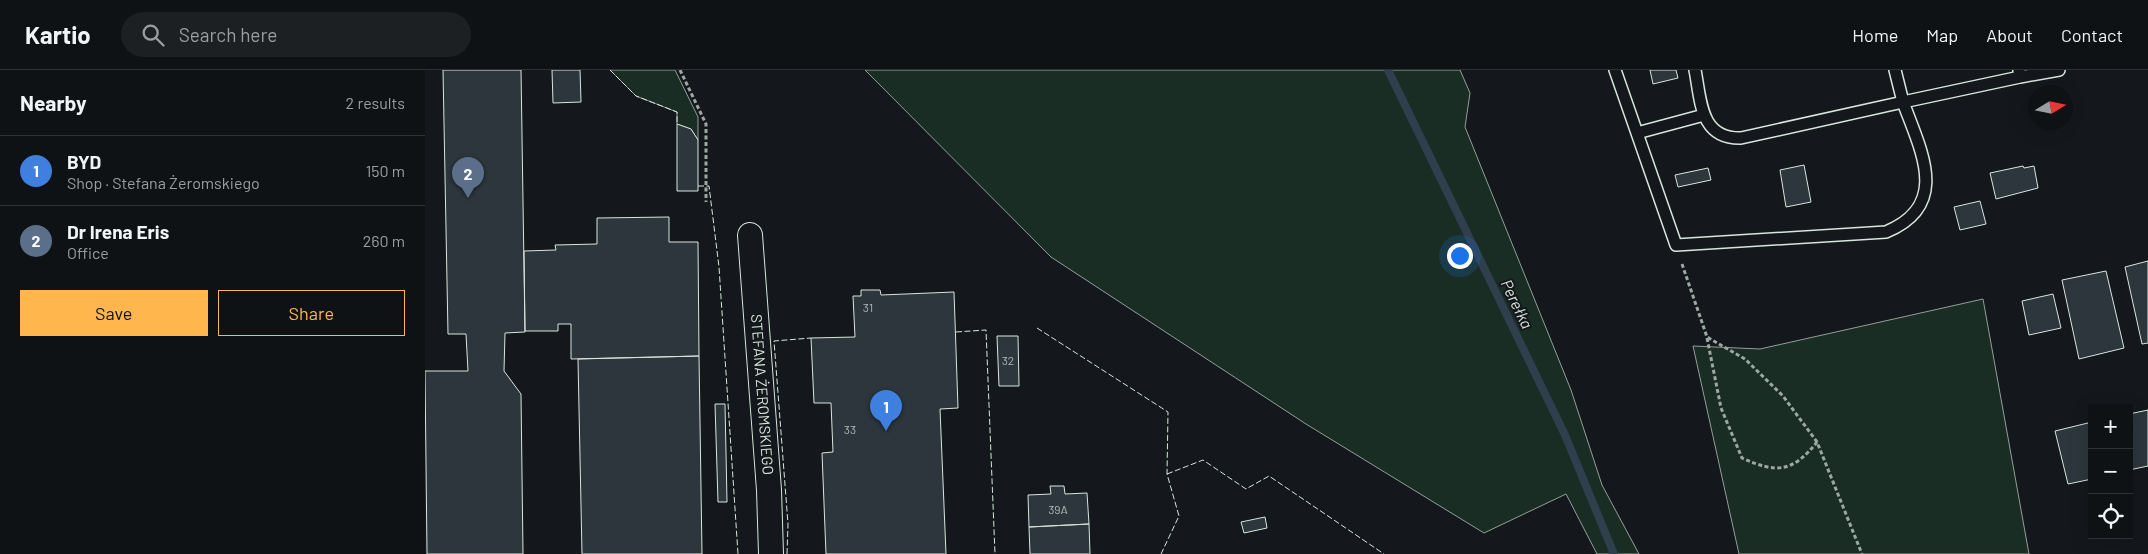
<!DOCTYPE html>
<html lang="en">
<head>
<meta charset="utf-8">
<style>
	body { margin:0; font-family:Barlow,sans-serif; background:#1d2022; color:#f1f3f6 }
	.controls { position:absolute; right:15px; bottom:15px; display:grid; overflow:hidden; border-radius:0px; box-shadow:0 5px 20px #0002 }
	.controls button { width:45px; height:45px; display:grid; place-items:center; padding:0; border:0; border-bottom:1px solid #2f3234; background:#0f1215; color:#f1f3f6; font:25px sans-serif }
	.compass { position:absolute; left:1603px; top:15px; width:45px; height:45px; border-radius:50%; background:#0f1215; box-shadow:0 5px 20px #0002; rotate:80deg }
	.you { position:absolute; left:1034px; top:185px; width:18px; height:18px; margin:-12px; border:4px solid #fff; border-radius:50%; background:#1a73e8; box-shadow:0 0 0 8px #1a73e833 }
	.badge { display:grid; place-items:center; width:32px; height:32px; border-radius:50%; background:#ffb74d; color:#fff; font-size:16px; font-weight:700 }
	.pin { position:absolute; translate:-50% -41px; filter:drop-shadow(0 1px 2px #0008) }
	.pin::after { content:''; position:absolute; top:26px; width:18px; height:15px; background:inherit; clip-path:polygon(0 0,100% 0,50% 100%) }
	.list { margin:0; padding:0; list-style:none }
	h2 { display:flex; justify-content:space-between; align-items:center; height:65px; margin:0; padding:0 20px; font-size:21px }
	h2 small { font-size:16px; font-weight:400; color:#9b9ea0 }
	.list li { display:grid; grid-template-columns:32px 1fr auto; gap:15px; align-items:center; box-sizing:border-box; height:70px; padding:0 20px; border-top:1px solid #2f3234 }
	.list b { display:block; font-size:19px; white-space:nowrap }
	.list p { margin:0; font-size:16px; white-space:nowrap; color:#9b9ea0 }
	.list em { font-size:16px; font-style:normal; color:#9b9ea0 }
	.actions { display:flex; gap:10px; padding:15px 20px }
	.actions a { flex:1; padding:11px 0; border:1px solid #ffb74d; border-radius:0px; text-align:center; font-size:18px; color:#ffb74d }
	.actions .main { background:#ffb74d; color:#111 }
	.icon { flex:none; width:28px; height:28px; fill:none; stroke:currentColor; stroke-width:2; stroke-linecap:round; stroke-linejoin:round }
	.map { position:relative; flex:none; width:1723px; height:484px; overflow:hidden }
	header { display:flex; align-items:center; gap:30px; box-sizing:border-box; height:70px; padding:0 25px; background:#0f1215; border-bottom:1px solid #2f3234 }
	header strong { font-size:24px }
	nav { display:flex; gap:28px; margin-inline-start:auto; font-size:18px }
	.search { width:350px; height:45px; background:#1d2022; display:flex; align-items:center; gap:12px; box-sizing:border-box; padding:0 18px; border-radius:28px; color:#9b9ea0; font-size:19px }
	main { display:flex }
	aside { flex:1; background:#0f1215 }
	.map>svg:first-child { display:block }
	.green { fill:#1a2d24; stroke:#939e99 }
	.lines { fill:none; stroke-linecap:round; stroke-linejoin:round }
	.stream { stroke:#2f3f4d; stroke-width:8 }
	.building { fill:#2c363c; stroke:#d8e6dc }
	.lane-casing { stroke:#d8e6dc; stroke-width:14 }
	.street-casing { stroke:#d8e6dc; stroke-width:26 }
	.path { stroke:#9da8a2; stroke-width:3; stroke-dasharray:4 2.5; stroke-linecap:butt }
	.lane { stroke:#14181c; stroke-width:11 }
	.street { stroke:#14181c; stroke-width:24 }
	.fence { stroke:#d8e6dc; stroke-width:1; stroke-dasharray:6 2.5; stroke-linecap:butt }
	.labels { text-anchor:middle; stroke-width:4; stroke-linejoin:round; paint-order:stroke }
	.number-label { font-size:12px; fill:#adbab4 }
	.street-label { font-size:15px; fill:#d8e6dc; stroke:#14181c }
	.water-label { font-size:16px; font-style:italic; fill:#d8e6dc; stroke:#14181c }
</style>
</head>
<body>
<header>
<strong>Kartio</strong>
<div class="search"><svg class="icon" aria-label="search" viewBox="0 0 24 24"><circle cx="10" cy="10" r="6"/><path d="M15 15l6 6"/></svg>Search here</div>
<nav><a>Home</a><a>Map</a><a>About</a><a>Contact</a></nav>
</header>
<main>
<aside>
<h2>Nearby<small>2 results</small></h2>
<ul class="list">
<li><span class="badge" style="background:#3f7fe0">1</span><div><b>BYD</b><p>Shop · Stefana Żeromskiego</p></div><em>150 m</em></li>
<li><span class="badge" style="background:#5c6f8a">2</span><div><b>Dr Irena Eris</b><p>Office</p></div><em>260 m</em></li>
</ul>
<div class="actions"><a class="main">Save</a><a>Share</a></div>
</aside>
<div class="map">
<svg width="1723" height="484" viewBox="0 0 1723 484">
	<rect width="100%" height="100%" fill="#14181c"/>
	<path class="green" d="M185 0H250L273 47V70L266 59 252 54V42L211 26Z
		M440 0H1035L1045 23 1040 57 1146 320 1177 415 1214 484H1172L1141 424 1059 463 881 354 626 187Z
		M1558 229 1604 484H1314L1268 276 1335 279Z"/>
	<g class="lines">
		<path class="stream" d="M963 0 1140 365 1189 484"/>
	</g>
	<path class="building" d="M18 0H96L100 262 80 263 79 301 96 324 98 484H2L0 301H43L41 264H23Z
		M127 0H155L156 32 128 33Z
		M1225 0H1251L1253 8 1228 14Z
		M252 54 266 59 273 70V121H252Z
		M1379 95 1386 132 1361 137 1355 100Z
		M1598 96 1599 98 1609 96 1613 118 1571 129 1565 103Z
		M1283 98 1286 110 1253 117 1250 105Z
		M1555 131 1561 154 1535 160 1529 137Z
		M244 147V172H273L274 286 146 289V254H133V261H100L99 181 131 180 130 175 172 174V148Z
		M1723 191V273L1717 274 1700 197Z
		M1681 201 1699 278 1654 289 1637 210Z
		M436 220H455L456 225 529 222 533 338 515 339 521 484H401L397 383 408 382 406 333H389L386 268 430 267 428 226H436Z
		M1628 224 1636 258 1604 265 1597 231Z
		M572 266H593L594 316H574Z
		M274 286 277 484H157L153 289Z
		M290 334H300L302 432H293Z
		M1723 340V396L1704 400V344Z
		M1667 352V409L1643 414 1630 361Z
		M625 416H639L640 424 662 423 664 454 604 457 603 425 626 424Z
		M840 447 842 458 819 463 816 452Z
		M664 454 665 484H605L604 457Z"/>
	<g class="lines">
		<defs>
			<path id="lane" d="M1190 0 1251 175 1461 162C1526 135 1496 81 1478 32L1595 7
				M1270 0C1276 31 1275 69 1316 68L1478 32 1470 0
				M1594 1 1595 7 1634 0
				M1212 63 1279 45"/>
			<g id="street">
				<path id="s1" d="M325 165 344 420 346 484"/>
			</g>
		</defs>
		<use href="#lane" class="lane-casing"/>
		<use href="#street" class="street-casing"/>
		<path class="path" d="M255 0 281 54V132
			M1257 194 1282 267 1320 289 1358 326 1392 372 1437 484
			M1282 268 1296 338 1317 388C1352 404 1368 402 1392 372"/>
		<use href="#lane" class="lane"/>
		<use href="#street" class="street"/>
		<path class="fence" d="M185 0 211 26 252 42V54
			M273 116H284L294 197 313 484
			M612 258 743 342 742 404 754 446 736 484
			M531 262 561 260 570 484
			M742 404 778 390 821 419 844 406 959 484
			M362 484 363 454 349 271 386 268"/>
	</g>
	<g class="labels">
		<g class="number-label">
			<text x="443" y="242">31</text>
			<text x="583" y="295">32</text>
			<text x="425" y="364">33</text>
			<text x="633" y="444">39A</text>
		</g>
		<g class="street-label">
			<text dy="5" stroke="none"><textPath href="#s1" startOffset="160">STEFANA ŻEROMSKIEGO</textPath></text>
		</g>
		<g class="water-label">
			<text transform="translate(1092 234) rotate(64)" y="6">Perełka</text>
		</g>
	</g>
</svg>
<div class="controls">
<button>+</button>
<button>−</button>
<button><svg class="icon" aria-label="locate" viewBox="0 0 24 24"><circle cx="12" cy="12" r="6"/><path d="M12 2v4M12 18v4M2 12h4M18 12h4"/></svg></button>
</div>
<svg class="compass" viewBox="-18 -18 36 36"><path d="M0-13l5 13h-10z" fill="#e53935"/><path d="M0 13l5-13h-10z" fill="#9b9ea0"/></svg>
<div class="you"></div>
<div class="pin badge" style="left:461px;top:361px;background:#3f7fe0">1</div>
<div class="pin badge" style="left:43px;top:128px;background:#5c6f8a">2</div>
</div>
</main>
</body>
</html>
